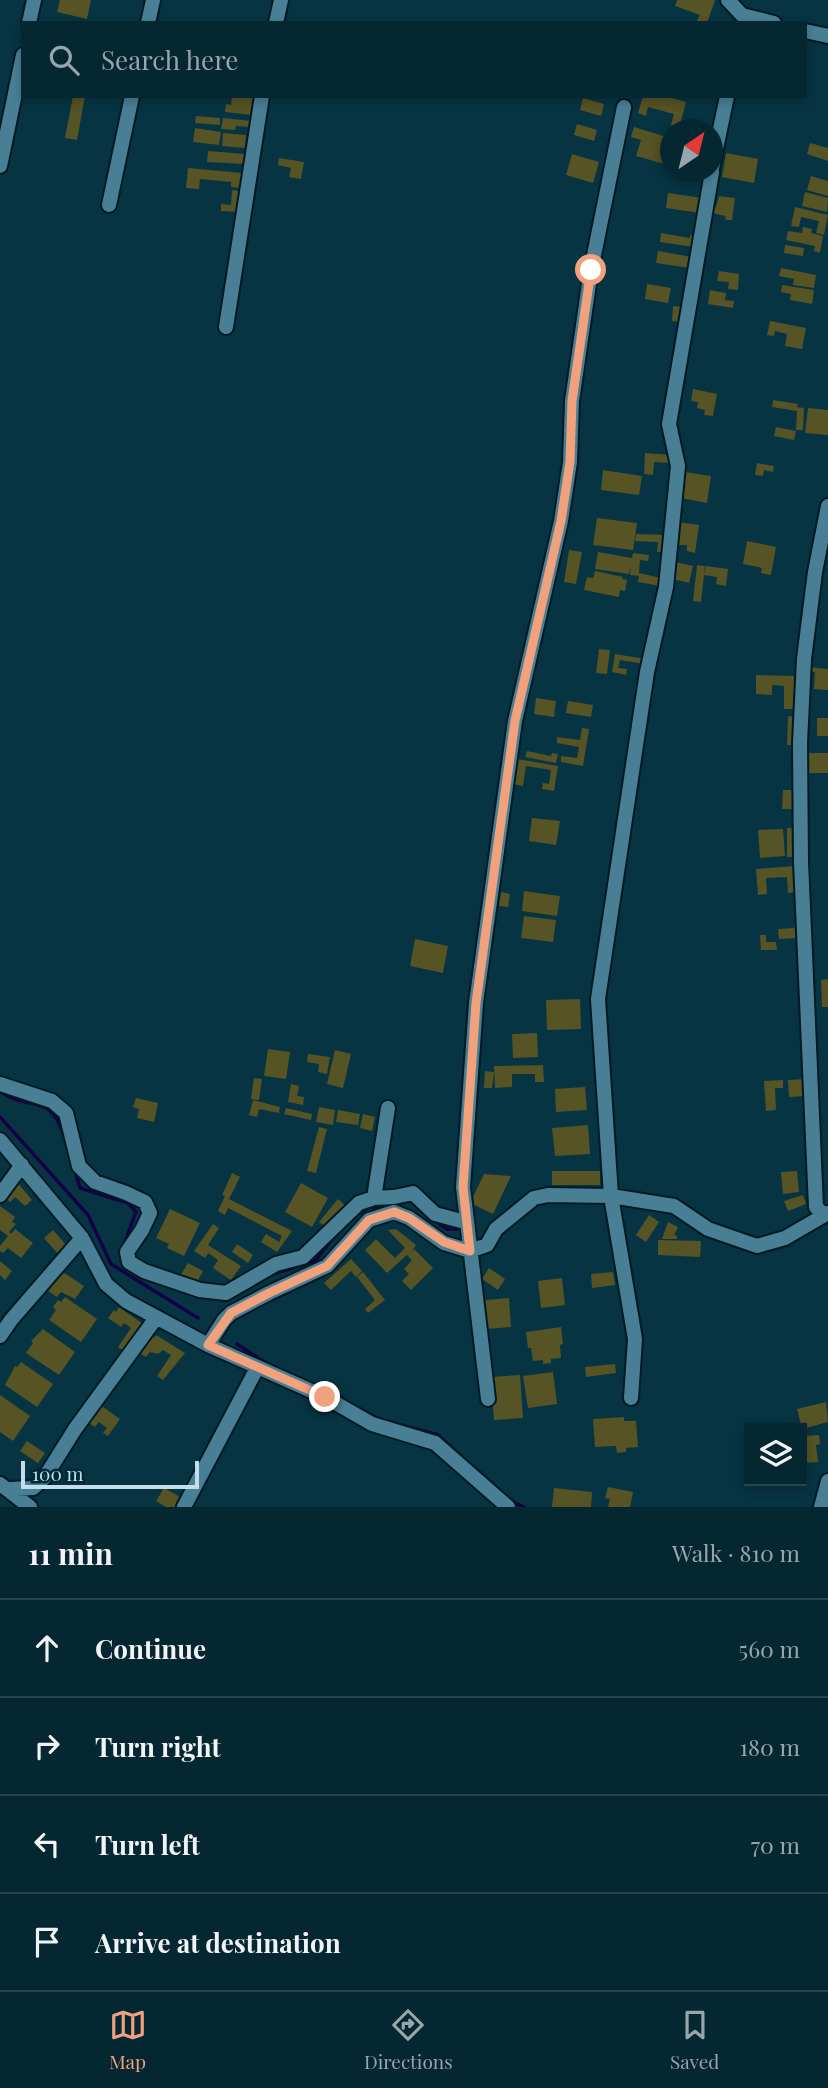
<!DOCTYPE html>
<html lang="en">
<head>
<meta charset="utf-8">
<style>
	body { margin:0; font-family:"Playfair Display",serif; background:#13333e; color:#f1f3f6 }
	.controls { position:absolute; right:21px; bottom:21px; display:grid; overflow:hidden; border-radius:0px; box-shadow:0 4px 10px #0003 }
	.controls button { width:63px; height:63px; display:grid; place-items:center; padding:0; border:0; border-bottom:2px solid #26444d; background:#052732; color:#f1f3f6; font:35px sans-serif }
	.compass { position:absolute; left:660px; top:119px; width:63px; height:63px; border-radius:50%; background:#052732; box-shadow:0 4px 10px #0003; rotate:35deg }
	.scale { position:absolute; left:21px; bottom:18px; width:178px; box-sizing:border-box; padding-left:7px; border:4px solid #c3deea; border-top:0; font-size:19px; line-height:24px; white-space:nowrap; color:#c3deea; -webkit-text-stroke:5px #002a38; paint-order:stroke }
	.stop { position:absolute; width:21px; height:21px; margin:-16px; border:5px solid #f1a17c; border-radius:50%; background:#fff }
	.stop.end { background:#f1a17c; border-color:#fff; box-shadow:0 2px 7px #0008 }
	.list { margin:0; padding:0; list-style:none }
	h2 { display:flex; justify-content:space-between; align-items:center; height:91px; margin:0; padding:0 28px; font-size:30px }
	h2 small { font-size:23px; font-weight:400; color:#97a5ac }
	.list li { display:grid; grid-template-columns:46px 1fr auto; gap:21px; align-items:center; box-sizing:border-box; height:98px; padding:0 28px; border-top:2px solid #26444d }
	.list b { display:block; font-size:26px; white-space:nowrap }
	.list em { font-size:23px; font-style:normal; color:#97a5ac }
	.icon { flex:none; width:38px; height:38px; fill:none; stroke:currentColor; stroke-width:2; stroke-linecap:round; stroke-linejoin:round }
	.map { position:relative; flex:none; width:828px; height:1507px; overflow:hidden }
	.search { position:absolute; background:#052732; box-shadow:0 4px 10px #0003; left:21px; right:21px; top:21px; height:77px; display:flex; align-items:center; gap:18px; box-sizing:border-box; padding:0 24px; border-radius:0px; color:#97a5ac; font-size:26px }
	.sheet { height:483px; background:#052732 }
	nav { display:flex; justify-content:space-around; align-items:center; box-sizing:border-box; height:98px; border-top:2px solid #26444d; background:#052732; font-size:19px; color:#97a5ac }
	nav a { display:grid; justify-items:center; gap:4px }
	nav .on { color:#f1a17c }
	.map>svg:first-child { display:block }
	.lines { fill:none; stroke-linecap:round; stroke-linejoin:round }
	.stream { stroke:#160046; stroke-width:3.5 }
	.building { fill:#565325 }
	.minor-casing { stroke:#001a24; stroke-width:18 }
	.minor { stroke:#497f95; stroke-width:14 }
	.route { stroke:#f1a17c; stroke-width:9 }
</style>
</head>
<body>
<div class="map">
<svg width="828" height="1507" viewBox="0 0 828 1507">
	<rect width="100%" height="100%" fill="#073442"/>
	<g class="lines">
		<path class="stream" d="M0 1091C31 1114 50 1089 65 1139
			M0 1117 88 1215 111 1264 198 1318
			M75 1170 80 1188 128 1203 136 1212 123 1247
			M355 1216 367 1208 393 1204
			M436 1221 447 1229H464
			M270 1275 315 1261 337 1233
			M237 1344 267 1364
			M362 1410 379 1419 438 1435 489 1482
			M511 1501 524 1507"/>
	</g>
	<path class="building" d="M60 0H91L87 19 57 12Z
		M677 0H715L707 23 697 21 700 15 675 6Z
		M73 96H85L77 140 65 138Z
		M232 96 255 98 253 115 225 112 226 104 231 105Z
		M643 96H665L686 102 679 128 671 125 674 114 648 107 646 116 638 113Z
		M583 98 604 104 601 116 580 110Z
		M196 116 220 118V125L195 123Z
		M223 118 251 121V127L236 126 235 130 221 129Z
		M577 124 597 130 594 141 574 135Z
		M634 127 670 138 668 165 636 156 641 140 631 137Z
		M195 128 221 132 219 145 193 142Z
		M223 133 246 135 245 148 222 146Z
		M810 143 828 148V161L807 154Z
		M208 151 245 154 244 164 207 162Z
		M726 153 758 159 754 183 722 177Z
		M572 154 599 162 593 183 566 175Z
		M279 158 304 162 301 179 289 177 291 168 278 165Z
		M188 168 242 173 240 188 231 187V182L200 179 199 189 186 188Z
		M811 176 828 181V196L807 190Z
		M232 190 240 191 239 212 221 211V204L231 205Z
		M805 192 828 198 827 212 802 206Z
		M668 193 702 198 700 213 666 208Z
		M719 196 735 198 732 220H726L725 216 709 212V206L716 207Z
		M795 207 828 215 824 235 816 233 819 221 801 217 799 227 791 226Z
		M803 227 812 229 811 233 823 236 820 253 814 251 815 246 786 240 788 231 802 233Z
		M661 233 690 238V235L696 236 694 247 660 242Z
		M785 245 804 248 803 256 784 253Z
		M658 251 692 257 690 268 656 263Z
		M781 268 816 275 814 288 793 285 794 279 779 276Z
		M719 271 739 274 738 290 728 289 729 282 717 281Z
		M647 284 671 288 668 303 645 299Z
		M782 285 814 290 812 304 790 300 791 294 781 292Z
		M710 290 726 293 725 300 734 301 733 308 708 304Z
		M673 306 683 307 681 322 672 321Z
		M770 321 806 328 802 349 785 346 787 334 775 331 774 336 767 335Z
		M693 389 717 394 713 416 704 415 705 410 697 408 698 402 691 401Z
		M773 400 798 404 797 407 804 408 803 430H796L797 411 772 407Z
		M808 408 828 410V435L805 433Z
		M776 427 796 431 794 440 774 436Z
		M645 453 671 455V463L654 462 653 475 644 474Z
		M757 463 774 466 773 472 764 470 763 476 755 475Z
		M603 470 642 476 639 495 601 490Z
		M685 472 711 476 707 503 681 498Z
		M597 518 637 523 633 550 593 545Z
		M677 522 699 525 695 553 687 551V545H675Z
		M636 534 667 535 666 552H657L658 542 635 541Z
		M747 541 776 547 771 575 761 573 762 568 743 564Z
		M569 550 582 552 576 584 564 582Z
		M598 552 632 558 633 553 649 555 648 561 640 560 639 573 661 578 660 586 638 582 639 576 630 575 631 566 629 574 595 569Z
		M676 562 693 566 689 583 673 579Z
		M697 565 705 566 701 602 693 601Z
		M706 566 728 569 726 586 716 584 717 577 704 575Z
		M595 571 623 577 622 579 627 580 625 591 620 590 619 597 584 590 587 577 593 578Z
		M599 649 610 650 607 674 596 673Z
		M615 654 645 659 644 664 620 660 618 668 627 669 626 675 612 672Z
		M807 667 828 669V690L814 689 815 672 806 671Z
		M756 675 797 676 796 709H784V686L772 685V695L756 694Z
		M536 698 556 701 554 717 534 714Z
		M568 701 593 705 591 717 566 713Z
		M788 716 797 717 796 745H787Z
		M817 718H828V736H817Z
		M582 728 589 729 583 766 561 762V756L577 758 579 747 557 743V737L580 740Z
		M527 751 551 756 552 753 558 754 556 763 525 757Z
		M808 753H828V773H808Z
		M517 759 558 766 554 791 542 789 543 783 549 784 551 770 526 766 523 786 513 784Z
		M783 790H795V809H782Z
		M532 818 560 821 556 845 529 841Z
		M787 828H795V857H787Z
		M783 829 785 856 760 858 758 830Z
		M795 866 797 892 788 893 787 877 766 878 767 894 758 895 756 869Z
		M524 891 560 896 557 916 522 911Z
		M501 892 510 894 508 907 499 906Z
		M524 916 556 920 553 942 521 938Z
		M799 925V938L779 939 778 929 795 928 794 926Z
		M760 935H766V942H776L777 950H761Z
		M415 939 448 946 443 973 410 966Z
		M828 979V1007H822L821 980Z
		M580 999 581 1029 547 1030 546 1000Z
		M537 1033 538 1057 513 1058 512 1034Z
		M268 1049 290 1052 286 1079 264 1076Z
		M335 1050 351 1054 343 1088 327 1084Z
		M308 1054 330 1057 327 1074 318 1072 319 1064 307 1062Z
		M543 1065 544 1082H535V1074H512V1087L495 1088 494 1066Z
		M485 1071 494 1072 492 1088H484Z
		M254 1078 262 1079 259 1100 251 1099Z
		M806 1079 807 1096 789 1097 788 1080Z
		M783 1080V1088H775L776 1110 766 1111 764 1081Z
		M291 1084 299 1086 297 1096 304 1097 303 1105 288 1102Z
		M585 1087 587 1110 556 1112 555 1089Z
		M136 1098 158 1103 154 1122 137 1118 139 1109 133 1107Z
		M253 1100 280 1107 279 1113 259 1109 257 1117 249 1115Z
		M319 1107 335 1110 333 1125 316 1122Z
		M286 1108 312 1114 311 1120 284 1114Z
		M338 1110 360 1114 358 1125 336 1122Z
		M363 1114 375 1117 372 1131 360 1128Z
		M588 1125 590 1154 555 1156 552 1128Z
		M319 1127 327 1129 316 1173 307 1171Z
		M552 1171H600V1185H552Z
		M797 1171 799 1192 783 1194 781 1172Z
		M232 1173 240 1177 229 1199 292 1231 277 1252 261 1242 266 1234 279 1242 282 1236 228 1208 225 1215 218 1211 225 1196 222 1195Z
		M484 1174 511 1176 493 1214 470 1203Z
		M17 1182 32 1200 25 1206 15 1197 10 1202 5 1197Z
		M301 1183 328 1198 312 1227 285 1212Z
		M803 1195 806 1204 788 1211 784 1201Z
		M338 1199 347 1207 343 1213 340 1211 326 1227 319 1222Z
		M0 1206 15 1217 12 1222 16 1224 9 1232 11 1234 15 1229 33 1243 21 1258 8 1248 3 1253 0 1251V1246L8 1236 0 1230Z
		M170 1209 200 1223 184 1256 167 1248 169 1244 156 1238Z
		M649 1215 659 1222 646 1242 636 1235Z
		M668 1222 678 1227 674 1235 677 1236V1239H662Z
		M213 1224 219 1228 208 1245 241 1266 231 1280 213 1268 218 1260 208 1253 205 1258 194 1251Z
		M396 1229 416 1245 410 1254 414 1249 433 1268 411 1290 402 1281 409 1274 404 1269 412 1260 407 1255 387 1273 365 1250 376 1239 395 1258 405 1248 388 1230Z
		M53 1230 68 1247 59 1255 44 1238Z
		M658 1240 701 1241 700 1257 658 1255Z
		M237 1244 253 1255 248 1263 232 1252Z
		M351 1259 362 1271 356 1277 351 1271 331 1290 324 1283Z
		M0 1261 12 1271 5 1280 0 1275Z
		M188 1263 203 1271 196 1284 179 1278Z
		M489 1268 505 1279 498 1290 482 1279Z
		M61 1271 84 1286 75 1299 61 1292 57 1297 48 1291Z
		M363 1272 385 1300 368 1313 365 1309 375 1300 357 1277Z
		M613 1272 615 1285 592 1288 591 1274Z
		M562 1278 565 1305 541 1308 538 1281Z
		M65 1297 97 1319 81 1342 49 1320 56 1310 53 1307 58 1300 61 1302Z
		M509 1298 511 1327 488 1329 485 1300Z
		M119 1307 143 1324 124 1351 118 1347 131 1328 124 1323 121 1327 108 1318 114 1310 116 1312Z
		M561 1327 563 1344 560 1345 561 1358 551 1359V1363L543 1364V1360L533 1361 531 1348H528L526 1332Z
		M43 1329 75 1352 59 1375 26 1353 33 1343 31 1341Z
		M150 1335 154 1338 156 1335 185 1353 163 1380 157 1376 171 1355 163 1350 158 1354 150 1352 146 1357 138 1352Z
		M21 1362 53 1384 37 1407 5 1385 15 1366 17 1367Z
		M615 1364 616 1373 586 1377 585 1367Z
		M553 1372 557 1404 528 1408 523 1376Z
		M520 1375 523 1418 494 1420 491 1377Z
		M0 1395 30 1416 13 1441 0 1432Z
		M826 1402 828 1422 802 1429 797 1409Z
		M99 1404 120 1419 108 1436 103 1433 107 1428 99 1422 95 1427 89 1423Z
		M624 1417V1421H636L638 1447 626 1448V1452L617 1453 616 1446 595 1447 593 1419Z
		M819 1435 820 1444 816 1445 818 1462 802 1463V1436Z
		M27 1441 45 1453 38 1463 20 1451Z
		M608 1487 633 1492 630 1507H608L610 1499 605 1498Z
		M164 1488 184 1499 179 1507H166L156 1501Z
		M554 1488 592 1492 591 1507H552Z"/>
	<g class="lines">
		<defs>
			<path id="minor" d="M728 0 742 15 774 23
				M29 23 34 0
				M148 23 153 0
				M276 23 281 0
				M805 31 828 36
				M0 166 23 55
				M712 168 727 96
				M109 205 132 96
				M226 327 262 96
				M0 1084 52 1101 66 1113 79 1166 95 1182 126 1193 145 1202 150 1213 142 1230 127 1252 129 1262 144 1271 200 1290 226 1293 276 1264 303 1257 359 1203 374 1198 394 1197 413 1193 435 1214 465 1222
				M0 1140 82 1238 106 1284 126 1301 208 1345 325 1397 372 1424 435 1443 508 1507
				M0 1195 22 1165
				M374 1198 388 1108
				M824 1215 816 1207 801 862 800 743 804 659 815 572 828 506
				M0 1336 11 1320 82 1238
				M208 1345 224 1320 231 1313 269 1293 327 1266 369 1220 394 1212 409 1218 444 1243 470 1251 487 1245 496 1229 534 1198 548 1195 611 1196 674 1206 708 1229 757 1246 785 1238 828 1213
				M631 1398 635 1339 611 1196 598 999 647 672 666 587 678 466 669 424 712 172
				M488 1399 463 1187 476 1003 515 721 561 521 570 462 572 401 591 270 624 107
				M0 1484 30 1507
				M10 1489 33 1488 45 1477 75 1429 156 1318
				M184 1507 257 1368
				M821 1507 828 1481"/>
		</defs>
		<use href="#minor" class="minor-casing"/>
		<use href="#minor" class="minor"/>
	</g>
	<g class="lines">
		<path class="route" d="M325 1397 208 1345 231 1313 269 1293 327 1266 369 1220 394 1212 409 1218 444 1242 470 1251 463 1187 476 1003 515 721 561 521 570 462 572 401 591 270"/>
	</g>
</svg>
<div class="controls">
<button><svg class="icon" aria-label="layers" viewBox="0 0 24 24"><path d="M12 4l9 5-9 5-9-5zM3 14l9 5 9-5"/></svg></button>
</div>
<svg class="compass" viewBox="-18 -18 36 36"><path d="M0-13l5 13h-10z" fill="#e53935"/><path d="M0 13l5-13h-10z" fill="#97a5ac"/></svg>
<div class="scale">100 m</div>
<div class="stop" style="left:591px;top:270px"></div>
<div class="stop end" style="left:325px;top:1397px"></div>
<div class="search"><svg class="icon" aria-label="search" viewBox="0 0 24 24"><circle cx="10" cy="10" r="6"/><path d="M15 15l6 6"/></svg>Search here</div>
</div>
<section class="sheet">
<h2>11 min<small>Walk · 810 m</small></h2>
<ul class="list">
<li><svg class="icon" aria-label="ahead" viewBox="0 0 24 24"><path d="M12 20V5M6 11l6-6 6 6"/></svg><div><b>Continue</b></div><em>560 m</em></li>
<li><svg class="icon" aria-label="right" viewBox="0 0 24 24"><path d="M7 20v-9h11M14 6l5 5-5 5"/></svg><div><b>Turn right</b></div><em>180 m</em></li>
<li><svg class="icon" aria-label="left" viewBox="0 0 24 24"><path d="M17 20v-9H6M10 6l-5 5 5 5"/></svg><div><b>Turn left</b></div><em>70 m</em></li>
<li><svg class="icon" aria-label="arrive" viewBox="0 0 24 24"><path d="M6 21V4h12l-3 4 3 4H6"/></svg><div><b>Arrive at destination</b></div></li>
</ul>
</section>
<nav>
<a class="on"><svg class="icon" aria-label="map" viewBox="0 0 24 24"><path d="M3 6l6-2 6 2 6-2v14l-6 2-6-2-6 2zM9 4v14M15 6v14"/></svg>Map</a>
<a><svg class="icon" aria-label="directions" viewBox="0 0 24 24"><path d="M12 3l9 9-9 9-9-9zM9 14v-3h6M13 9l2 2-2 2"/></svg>Directions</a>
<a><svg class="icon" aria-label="saved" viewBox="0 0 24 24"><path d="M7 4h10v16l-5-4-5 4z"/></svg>Saved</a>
</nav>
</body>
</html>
